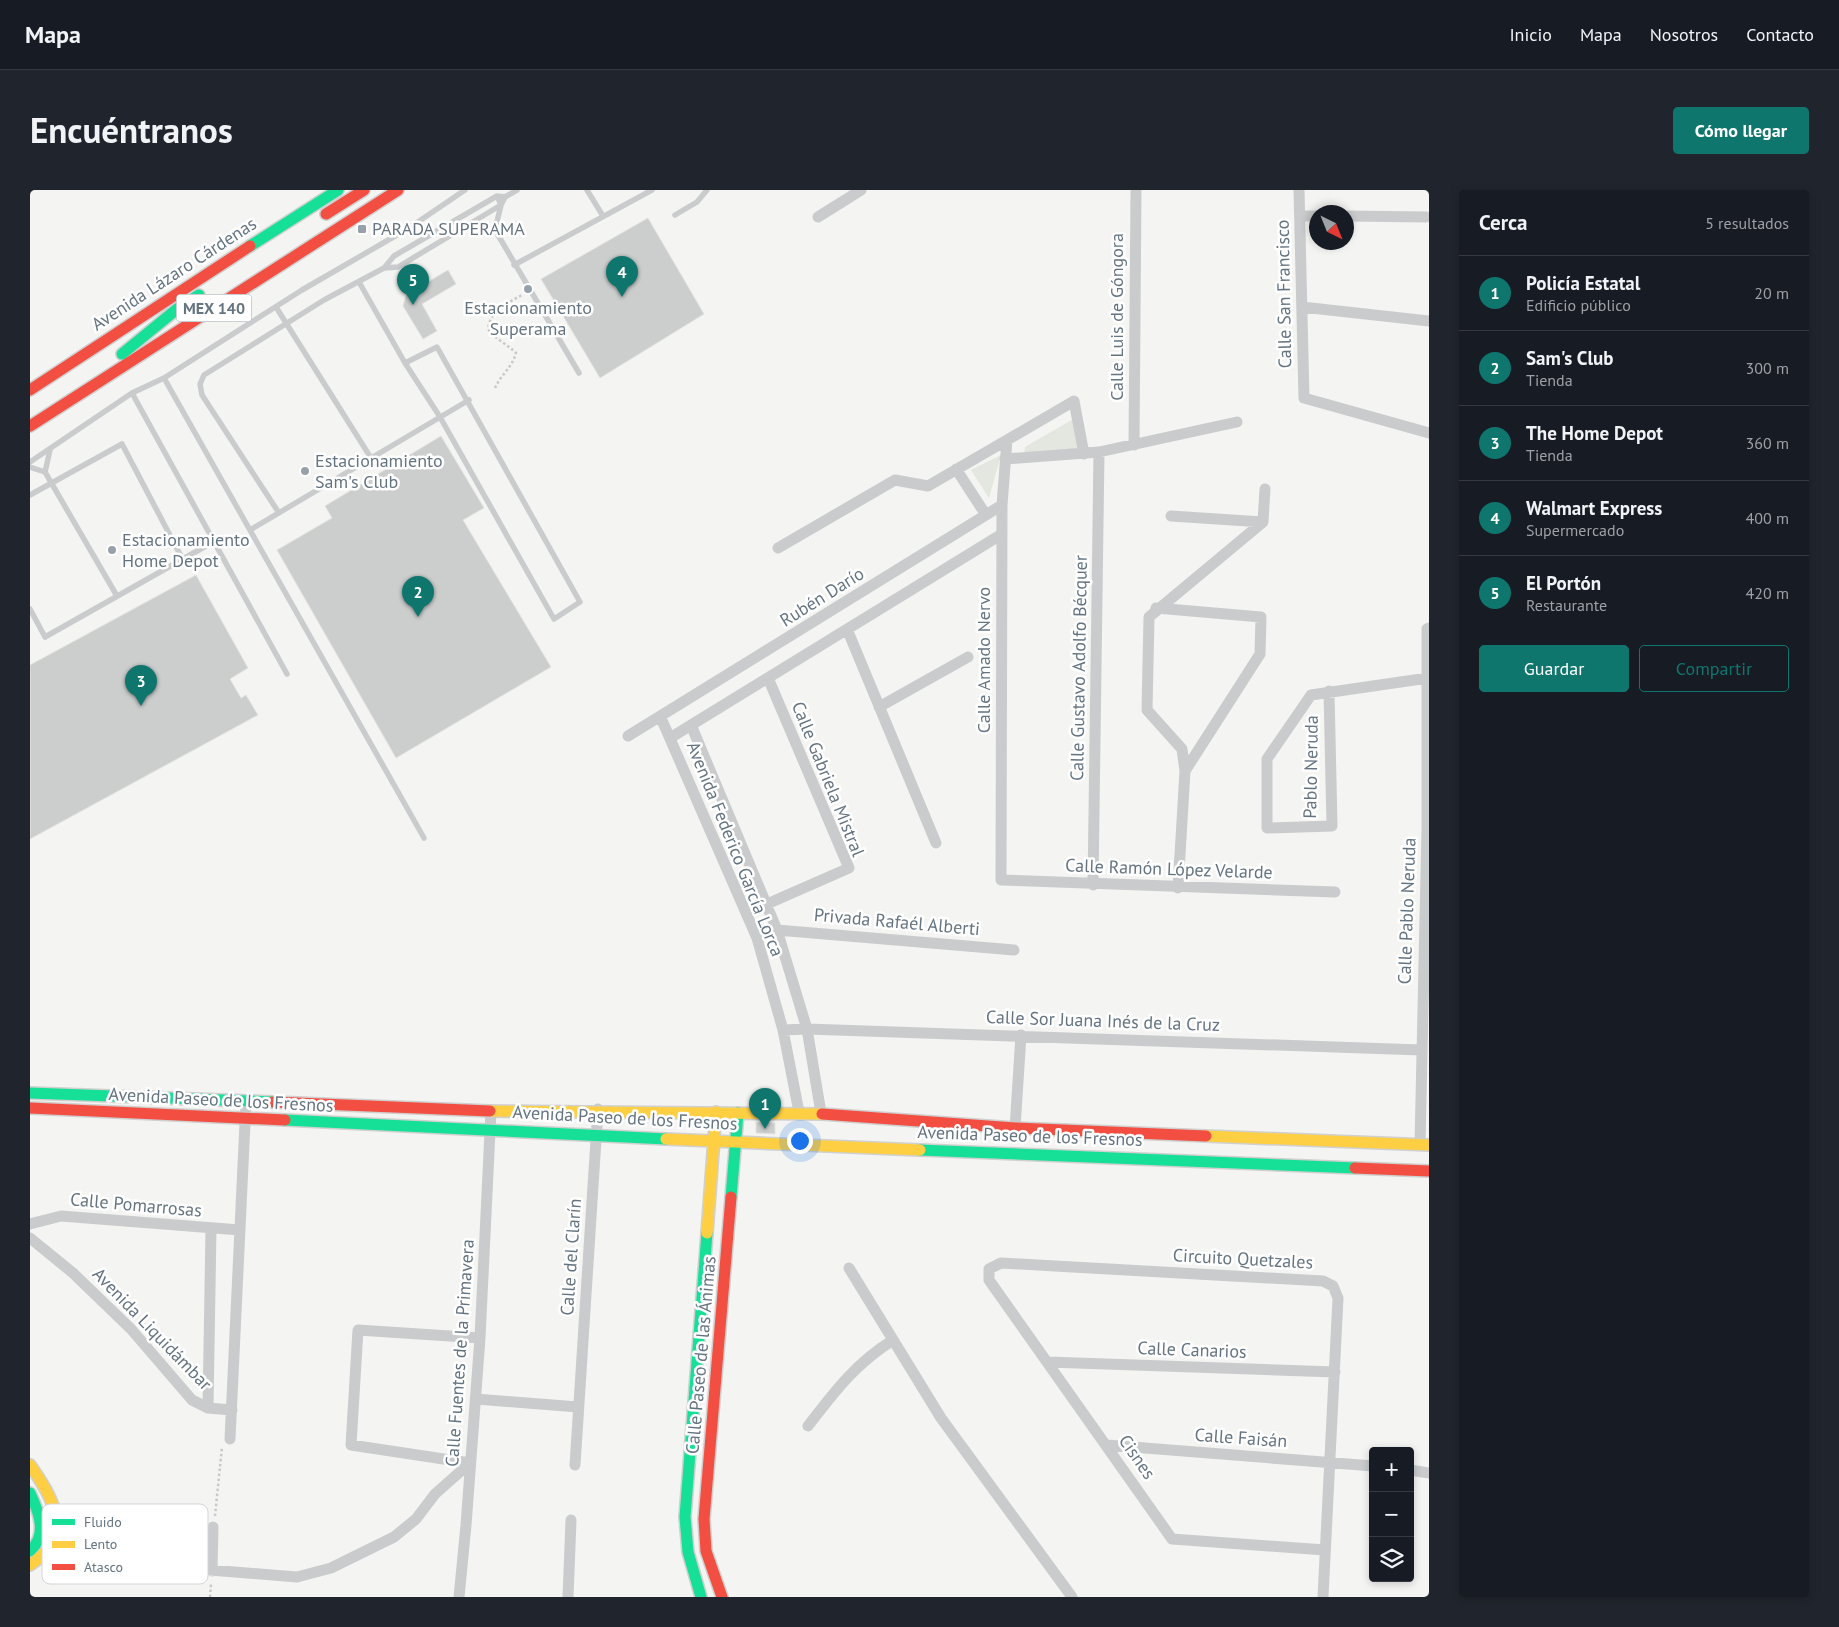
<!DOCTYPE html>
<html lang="es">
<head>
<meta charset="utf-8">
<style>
	body { margin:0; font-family:"PT Sans",sans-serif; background:#20242c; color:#f1f3f6 }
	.controls { position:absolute; right:15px; bottom:15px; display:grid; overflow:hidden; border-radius:5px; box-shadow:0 2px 8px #0003 }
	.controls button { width:45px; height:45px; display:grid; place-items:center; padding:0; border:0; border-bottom:1px solid #363941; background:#171b24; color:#f1f3f6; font:25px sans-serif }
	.compass { position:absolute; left:1279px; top:15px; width:45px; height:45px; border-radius:50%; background:#171b24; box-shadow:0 2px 8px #0003; rotate:137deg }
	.you { position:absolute; left:769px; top:950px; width:18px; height:18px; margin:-12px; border:4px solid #fff; border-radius:50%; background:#1a73e8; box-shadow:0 0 0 8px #1a73e833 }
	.badge { display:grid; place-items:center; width:32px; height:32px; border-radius:50%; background:#0f766e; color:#fff; font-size:16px; font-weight:700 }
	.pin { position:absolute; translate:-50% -41px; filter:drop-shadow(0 1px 2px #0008) }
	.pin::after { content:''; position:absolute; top:26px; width:18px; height:15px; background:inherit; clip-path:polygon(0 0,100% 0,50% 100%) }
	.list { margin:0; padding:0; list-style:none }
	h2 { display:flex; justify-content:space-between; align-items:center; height:65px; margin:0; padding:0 20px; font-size:21px }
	h2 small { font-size:16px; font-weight:400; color:#9ea1a6 }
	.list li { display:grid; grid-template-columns:32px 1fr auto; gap:15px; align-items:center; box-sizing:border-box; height:75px; padding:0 20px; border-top:1px solid #363941 }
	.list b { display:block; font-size:19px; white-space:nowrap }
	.list p { margin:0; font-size:16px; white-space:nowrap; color:#9ea1a6 }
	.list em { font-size:16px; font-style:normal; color:#9ea1a6 }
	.actions { display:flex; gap:10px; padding:15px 20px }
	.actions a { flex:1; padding:11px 0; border:1px solid #0f766e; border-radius:5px; text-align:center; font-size:18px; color:#0f766e }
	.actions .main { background:#0f766e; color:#fff }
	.icon { flex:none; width:28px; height:28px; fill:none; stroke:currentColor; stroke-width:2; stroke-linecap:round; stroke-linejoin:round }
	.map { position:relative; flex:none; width:1399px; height:1407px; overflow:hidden; border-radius:5px }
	header { display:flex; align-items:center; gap:30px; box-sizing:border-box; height:70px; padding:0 25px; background:#171b24; border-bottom:1px solid #363941 }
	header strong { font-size:24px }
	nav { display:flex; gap:28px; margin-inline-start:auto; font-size:18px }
	.intro { display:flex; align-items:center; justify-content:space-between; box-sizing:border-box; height:120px; padding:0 30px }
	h1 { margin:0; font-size:35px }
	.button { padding:12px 22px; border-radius:5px; background:#0f766e; color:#fff; font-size:18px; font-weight:700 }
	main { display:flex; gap:30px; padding:0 30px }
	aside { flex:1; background:#171b24; border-radius:5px; box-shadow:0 2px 8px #0003 }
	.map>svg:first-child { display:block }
	.green { fill:#e4e6e0 }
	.building { fill:#cccdcd; stroke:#e3e3e2 }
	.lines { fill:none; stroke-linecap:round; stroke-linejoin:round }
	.fast-casing { stroke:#d0d0d0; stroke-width:14 }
	.slow-casing { stroke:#d0d0d0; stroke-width:14 }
	.jam-casing { stroke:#d0d0d0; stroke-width:14 }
	.path { stroke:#c8c9c8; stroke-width:2.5; stroke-dasharray:2.5 2.5; stroke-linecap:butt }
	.lane { stroke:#cacbcc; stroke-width:5.5 }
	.street { stroke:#cacbcc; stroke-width:11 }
	.fast { stroke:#16e098; stroke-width:11 }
	.slow { stroke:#ffcf43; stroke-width:11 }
	.jam { stroke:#f24e42; stroke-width:11 }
	.poi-dot { fill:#97a1a9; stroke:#fff; stroke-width:2 }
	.labels { text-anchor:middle; stroke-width:5; stroke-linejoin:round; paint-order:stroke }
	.shield { fill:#fff; stroke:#939ea7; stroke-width:1 }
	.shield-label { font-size:16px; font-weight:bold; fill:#657481 }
	.poi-label { font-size:18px; fill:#657481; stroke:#fff; text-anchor:start }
	.street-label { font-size:18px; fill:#657481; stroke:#fff }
	.key { fill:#fff; stroke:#d1d5d9; stroke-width:1 }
	.key-label { font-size:14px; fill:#657481 }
</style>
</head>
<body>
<header>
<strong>Mapa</strong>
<nav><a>Inicio</a><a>Mapa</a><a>Nosotros</a><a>Contacto</a></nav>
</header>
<div class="intro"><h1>Encuéntranos</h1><a class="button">Cómo llegar</a></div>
<main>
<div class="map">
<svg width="1399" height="1407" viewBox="0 0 1399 1407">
	<rect width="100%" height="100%" fill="#f4f4f2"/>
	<path class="green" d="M1045 228 1049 259 994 266 995 257Z
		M971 265 959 308 941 280Z"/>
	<path class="building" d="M618 28 674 124 570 188 511 89Z
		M418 80 426 94 392 114 407 141 393 149 373 116 376 105Z
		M411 246 454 318 433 330 521 477 366 568 247 360 302 328 295 316Z
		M166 385 218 478 200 489 211 508 216 505 228 525 0 649V475Z
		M726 932 745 933V944L726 943Z"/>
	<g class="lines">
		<defs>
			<path id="fast" d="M220 56 308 0
				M92 164 147 119 169 105
				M0 903 243 912
				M255 930 636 949
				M890 960 1325 978
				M701 1007 708 923
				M0 1303C9 1322 18 1345 0 1361
				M671 1407 658 1362 655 1327 677 1043"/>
			<path id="slow" d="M460 921 792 924
				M1176 946 1399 955
				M636 949 890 960
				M677 1043 686 922
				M0 1275C25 1311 44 1345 0 1375"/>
			<path id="jam" d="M296 24 334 0
				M0 200 220 56
				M0 236 368 0
				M243 912 460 921
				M0 918 255 930
				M792 924 985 938 1176 946
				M1325 978 1399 981
				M692 1407 676 1361 674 1329 701 1007"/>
		</defs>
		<use href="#fast" class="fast-casing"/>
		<use href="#slow" class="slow-casing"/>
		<use href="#jam" class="jam-casing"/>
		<path class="path" d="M465 198C472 183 482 178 486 163 477 154 465 149 458 139 460 121 477 113 492 105
			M185 1326 192 1257
			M180 1407 181 1394"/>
		<path class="lane" d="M557 0 573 26
			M467 6 471 15 466 36 468 45 549 183
			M645 25 667 12 677 0
			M484 75 622 0
			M354 78 368 77 471 15 475 7 487 0
			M329 92 375 173 410 227 524 429 550 412 407 157 375 173
			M246 117 341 268
			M134 188 394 648
			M102 203 257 484
			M0 272 102 203 134 188 272 100 379 38 435 0
			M0 277 15 282 87 406
			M15 282 20 260
			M0 305 92 254 153 370
			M249 323 172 205 170 194 174 185 294 110 354 78 364 66 467 6 475 7
			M220 340 439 210
			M0 419 15 447 183 352"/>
		<path class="street" d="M1269 0 1274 208 1399 243
			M1270 26H1286
			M1316 26 1396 27
			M788 27 831 0
			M1272 117 1399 131
			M977 250 972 315 971 690 1305 702
			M1104 255 1106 0
			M975 269 1069 262 1207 232
			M926 279 956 325
			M1141 326 1233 332
			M748 358 865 290 898 296 1044 211 1054 264
			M1126 418 1231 427 1230 464 1155 581
			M817 439 906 653
			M1299 501 1302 636 1237 638V569L1281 505 1398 488 1399 487
			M849 517 938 467
			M631 528 727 748 753 840 769 922
			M661 535 747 740 777 839 791 923
			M598 546 972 315
			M640 548 972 344
			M1063 695 1069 262
			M1148 698 1155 581 1152 559 1117 520 1119 427 1233 332 1235 299
			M737 714 819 678 738 488
			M747 740 984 760
			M753 840 777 839 1391 860
			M985 938 991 845
			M1390 954 1397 639V439L1399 438
			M0 1034 31 1026 210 1040
			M0 1048 43 1083 101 1139 162 1210 178 1218 202 1220
			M819 1078 911 1228 1042 1407
			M1018 1172 1305 1182
			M446 1209 548 1217
			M178 1218 181 1039
			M778 1236C805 1201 825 1174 863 1150
			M200 1249 216 912
			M1077 1255 1343 1276
			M440 1273 321 1255 328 1140 450 1148
			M545 1275 568 919
			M1380 1280 1399 1283
			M7 1366 267 1387 301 1378 364 1347 386 1329 405 1304 440 1273
			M182 1381 183 1337
			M429 1407 436 1335 450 1148 461 921
			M538 1407 541 1330
			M1293 1407 1308 1108 1303 1096 1293 1091 971 1073 959 1079V1090L1142 1349 1295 1360"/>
		<use href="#fast" class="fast"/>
		<use href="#slow" class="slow"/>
		<use href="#jam" class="jam"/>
	</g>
	<g class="poi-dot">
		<rect x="327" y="34" width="10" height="10" rx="2.5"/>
		<circle cx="498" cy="99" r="5"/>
		<circle cx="275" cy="281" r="5"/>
		<circle cx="82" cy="360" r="5"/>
	</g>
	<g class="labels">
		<rect class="shield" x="146.5" y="104.5" width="75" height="27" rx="4"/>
		<g class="shield-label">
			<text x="184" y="124">MEX 140</text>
		</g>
		<g class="poi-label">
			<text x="342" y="45">PARADA SUPERAMA</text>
			<text x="498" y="124" text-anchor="middle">Estacionamiento<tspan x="498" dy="21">Superama</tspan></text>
			<text x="285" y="277">Estacionamiento<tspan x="285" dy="21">Sam's Club</tspan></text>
			<text x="92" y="356">Estacionamiento<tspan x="92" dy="21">Home Depot</tspan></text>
		</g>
		<g class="street-label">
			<text transform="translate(144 84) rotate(-33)" y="6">Avenida Lázaro Cárdenas</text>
			<text transform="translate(1254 104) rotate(-91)" y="6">Calle San Francisco</text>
			<text transform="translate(1087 127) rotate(-90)" y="6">Calle Luis de Góngora</text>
			<text transform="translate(792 407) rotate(-32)" y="6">Rubén Darío</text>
			<text transform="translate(954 470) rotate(-90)" y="6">Calle Amado Nervo</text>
			<text transform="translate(1049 478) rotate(-89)" y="6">Calle Gustavo Adolfo Bécquer</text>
			<text transform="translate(1281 577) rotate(-89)" y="6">Pablo Neruda</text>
			<text transform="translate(798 589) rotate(68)" y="6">Calle Gabriela Mistral</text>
			<text transform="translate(705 659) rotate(68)" y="6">Avenida Federico García Lorca</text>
			<text transform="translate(1139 679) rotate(2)" y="6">Calle Ramón López Velarde</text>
			<text transform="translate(1377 721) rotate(-88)" y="6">Calle Pablo Neruda</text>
			<text transform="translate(867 732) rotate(5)" y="6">Privada Rafaél Alberti</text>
			<text transform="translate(1073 831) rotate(2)" y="6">Calle Sor Juana Inés de la Cruz</text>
			<text transform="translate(191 910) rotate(3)" y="6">Avenida Paseo de los Fresnos</text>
			<text transform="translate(595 928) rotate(3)" y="6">Avenida Paseo de los Fresnos</text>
			<text transform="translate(1000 946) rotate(2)" y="6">Avenida Paseo de los Fresnos</text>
			<text transform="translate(106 1015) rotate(5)" y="6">Calle Pomarrosas</text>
			<text transform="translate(541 1067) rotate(-86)" y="6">Calle del Clarín</text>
			<text transform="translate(1213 1069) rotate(3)" y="6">Circuito Quetzales</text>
			<text transform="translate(122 1139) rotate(46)" y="6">Avenida Liquidámbar</text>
			<text transform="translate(1162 1160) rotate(2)" y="6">Calle Canarios</text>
			<text transform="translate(430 1163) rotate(-86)" y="6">Calle Fuentes de la Primavera</text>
			<text transform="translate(671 1165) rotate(-85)" y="6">Calle Paseo de las Ánimas</text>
			<text transform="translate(1211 1248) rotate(4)" y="6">Calle Faisán</text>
			<text transform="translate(1107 1267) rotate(55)" y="6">Cisnes</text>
		</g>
	</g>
	<rect x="12" y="1314" width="166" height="80" rx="8" class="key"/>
	<rect x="22" y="1329" width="23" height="6" fill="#16e098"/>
	<rect x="22" y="1351" width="23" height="7" fill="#ffcf43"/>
	<rect x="22" y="1374" width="23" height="6" fill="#f24e42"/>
	<g class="key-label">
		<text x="54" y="1337">Fluido</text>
		<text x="54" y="1359">Lento</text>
		<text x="54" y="1382">Atasco</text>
	</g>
</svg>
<div class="controls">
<button>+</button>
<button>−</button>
<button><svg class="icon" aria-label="layers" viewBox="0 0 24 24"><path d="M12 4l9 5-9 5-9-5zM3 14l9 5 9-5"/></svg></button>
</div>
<svg class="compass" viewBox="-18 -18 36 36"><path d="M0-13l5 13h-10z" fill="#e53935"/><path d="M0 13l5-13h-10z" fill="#9ea1a6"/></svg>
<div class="you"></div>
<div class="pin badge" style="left:735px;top:939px">1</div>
<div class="pin badge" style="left:388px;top:427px">2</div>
<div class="pin badge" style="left:111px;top:516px">3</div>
<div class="pin badge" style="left:592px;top:107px">4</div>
<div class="pin badge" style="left:383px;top:115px">5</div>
</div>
<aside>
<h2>Cerca<small>5 resultados</small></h2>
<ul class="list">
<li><span class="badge">1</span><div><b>Policía Estatal</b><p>Edificio público</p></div><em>20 m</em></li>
<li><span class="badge">2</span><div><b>Sam's Club</b><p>Tienda</p></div><em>300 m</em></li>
<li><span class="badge">3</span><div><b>The Home Depot</b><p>Tienda</p></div><em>360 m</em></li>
<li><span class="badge">4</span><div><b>Walmart Express</b><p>Supermercado</p></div><em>400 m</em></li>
<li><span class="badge">5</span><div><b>El Portón</b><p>Restaurante</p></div><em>420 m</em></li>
</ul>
<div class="actions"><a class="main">Guardar</a><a>Compartir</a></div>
</aside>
</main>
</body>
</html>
